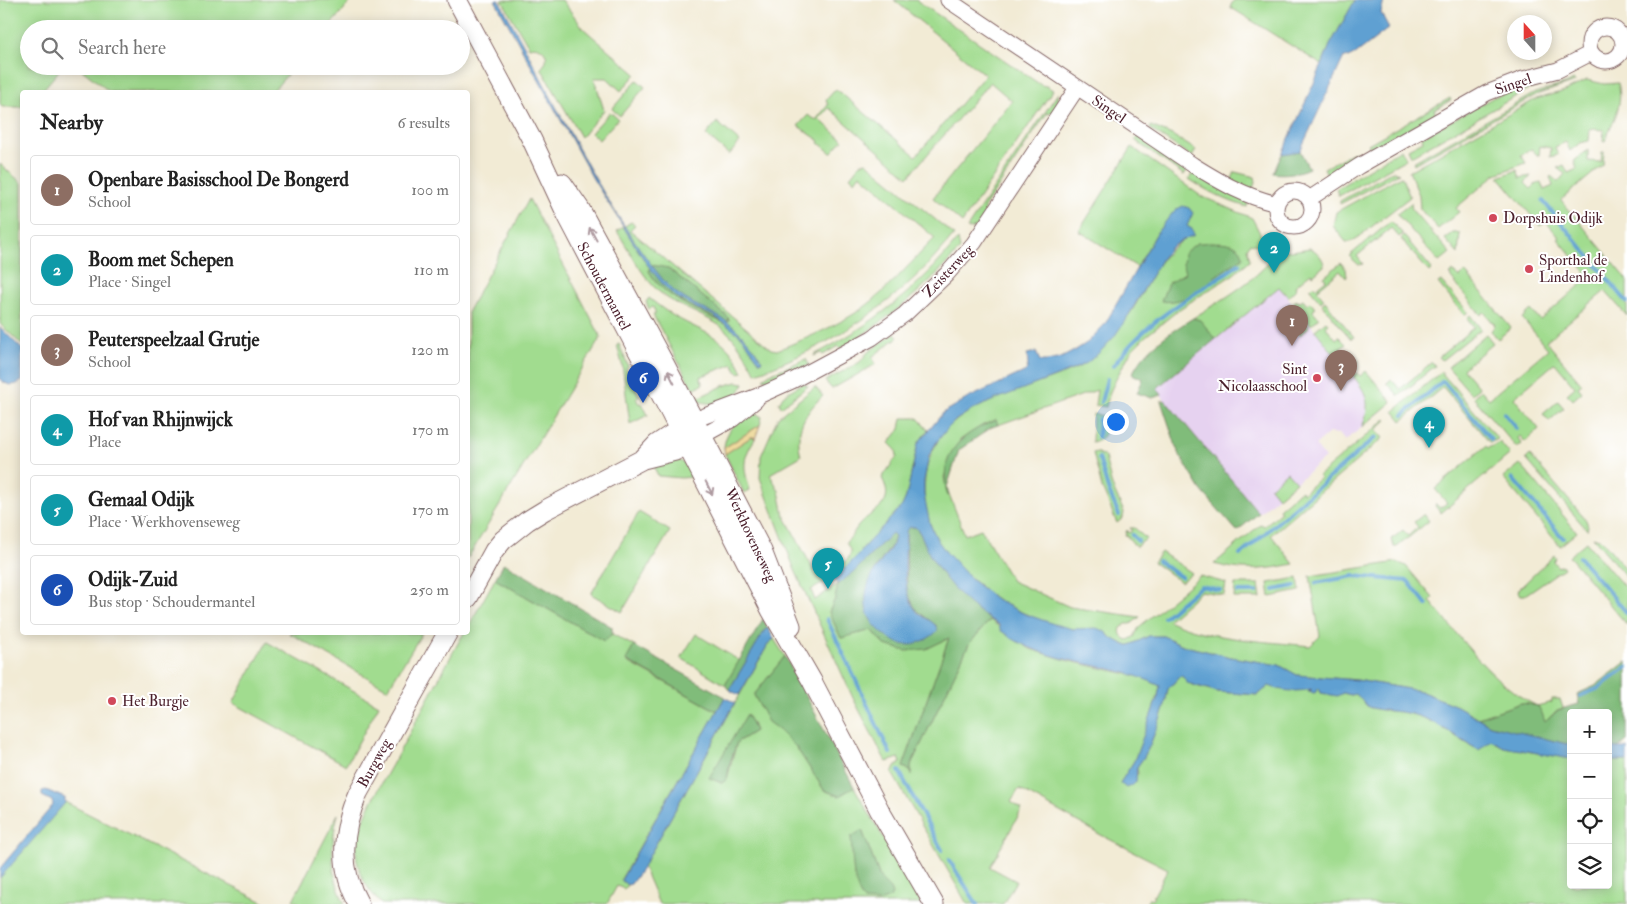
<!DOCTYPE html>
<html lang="en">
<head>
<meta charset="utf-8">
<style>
	body { margin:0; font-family:"IM FELL Double Pica",serif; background:#f6f6f6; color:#222 }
	.controls { position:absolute; right:15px; bottom:15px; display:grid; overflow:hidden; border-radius:5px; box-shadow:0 2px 12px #0003 }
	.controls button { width:45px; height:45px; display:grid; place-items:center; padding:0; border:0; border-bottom:1px solid #e0e0e0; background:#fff; color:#222; font:25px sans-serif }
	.compass { position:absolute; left:1507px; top:15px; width:45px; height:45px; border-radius:50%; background:#fff; box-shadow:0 2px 12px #0003; rotate:339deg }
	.you { position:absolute; left:1115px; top:421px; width:18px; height:18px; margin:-12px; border:4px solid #fff; border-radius:50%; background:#1a73e8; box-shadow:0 0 0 8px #1a73e833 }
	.badge { display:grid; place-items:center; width:32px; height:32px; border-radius:50%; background:#d1495b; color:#fff; font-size:16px; font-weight:700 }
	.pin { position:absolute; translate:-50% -41px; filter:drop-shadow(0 1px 2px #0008) }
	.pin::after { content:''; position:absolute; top:26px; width:18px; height:15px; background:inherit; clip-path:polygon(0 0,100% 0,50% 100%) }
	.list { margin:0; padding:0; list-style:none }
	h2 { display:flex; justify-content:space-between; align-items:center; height:65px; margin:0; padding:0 20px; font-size:21px }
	h2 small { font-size:16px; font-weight:400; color:#767676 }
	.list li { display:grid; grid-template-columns:32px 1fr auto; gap:15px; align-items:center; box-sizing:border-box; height:70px; margin:0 10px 10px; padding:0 10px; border:1px solid #e0e0e0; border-radius:5px }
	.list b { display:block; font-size:19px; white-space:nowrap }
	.list p { margin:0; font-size:16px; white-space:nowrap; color:#767676 }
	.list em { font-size:16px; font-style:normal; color:#767676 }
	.icon { flex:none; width:28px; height:28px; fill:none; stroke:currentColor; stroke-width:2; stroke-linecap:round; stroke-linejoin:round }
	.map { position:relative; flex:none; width:1627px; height:904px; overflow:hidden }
	.search { position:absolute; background:#fff; box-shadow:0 2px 12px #0003; left:20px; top:20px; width:450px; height:55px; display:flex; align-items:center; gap:12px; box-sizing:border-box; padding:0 18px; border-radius:28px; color:#767676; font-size:19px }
	.panel { position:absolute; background:#fff; box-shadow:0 2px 12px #0003; left:20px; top:90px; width:450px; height:545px; border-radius:5px }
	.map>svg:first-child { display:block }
	.built { fill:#e6d2f0 }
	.green { fill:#a1dc8f; stroke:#767e5d; fill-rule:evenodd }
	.forest { fill:#80bc7a; stroke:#656e52 }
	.sand { fill:#eeda9e; stroke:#9c7c64 }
	.water { fill:#5fa0d2; stroke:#54607e }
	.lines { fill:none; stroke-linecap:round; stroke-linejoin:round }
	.stream { stroke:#5fa0d2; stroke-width:4 }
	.minor-casing { stroke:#856666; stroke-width:17 }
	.major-casing { stroke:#856666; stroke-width:21 }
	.minor { stroke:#fff; stroke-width:15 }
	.major { stroke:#fff; stroke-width:19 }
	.oneway { stroke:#ae9aa0 }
	.poi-dot { fill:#d1495b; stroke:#fff; stroke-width:2 }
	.labels { text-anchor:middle; stroke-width:4; stroke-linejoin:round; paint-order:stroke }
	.street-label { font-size:15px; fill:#4a1f2b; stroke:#fff }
	.poi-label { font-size:15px; fill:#4a1f2b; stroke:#fff; text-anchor:start }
</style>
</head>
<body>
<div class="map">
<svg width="1627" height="904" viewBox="0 0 1627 904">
	<rect width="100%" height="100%" fill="#fff"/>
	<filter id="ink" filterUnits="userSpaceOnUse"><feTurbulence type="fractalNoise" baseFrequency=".02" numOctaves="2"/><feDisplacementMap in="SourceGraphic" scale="10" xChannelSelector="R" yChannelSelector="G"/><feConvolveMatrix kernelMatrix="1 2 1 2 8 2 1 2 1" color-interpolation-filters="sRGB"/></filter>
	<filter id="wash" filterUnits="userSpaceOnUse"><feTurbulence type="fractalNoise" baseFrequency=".0096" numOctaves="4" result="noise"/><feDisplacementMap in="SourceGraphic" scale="20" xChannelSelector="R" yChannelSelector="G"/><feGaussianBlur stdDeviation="1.12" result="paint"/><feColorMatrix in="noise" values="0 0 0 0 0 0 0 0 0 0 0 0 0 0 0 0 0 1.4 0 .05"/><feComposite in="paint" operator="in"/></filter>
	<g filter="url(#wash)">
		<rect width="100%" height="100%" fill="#f2ebd5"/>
		<path class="built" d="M1279 287 1382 411 1345 441 1339 434 1329 433 1315 445 1325 458 1259 513 1156 389Z"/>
		<path class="green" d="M0 0H352L327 29H29V66H63L41 92H22V107H2L0 104Z
			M502 0H562L584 29 636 74 621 91 607 78H594L604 110 581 137 541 68C553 58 543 43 529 47Z
			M894 0H916L1041 85 1046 86 1053 90 962 223 933 198 1012 101 990 82 908 177 829 108 819 119 843 140 831 153 819 143 820 141 798 126 808 115 813 119 814 118 816 120 828 105 826 100 836 89 916 156 985 75Z
			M1234 0H1355L1330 45 1322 65 1230 7Z
			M77 66H295L272 92H110Z
			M1569 71 1571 75 1527 90 1411 156 1408 149 1423 141 1422 137 1494 97Z
			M637 80 645 87 620 116 612 109Z
			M1574 80 1575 82 1536 95 1414 164 1413 162 1535 93 1562 85Z
			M1587 80 1604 84 1618 83C1624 103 1613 122 1605 141H1603L1604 130 1590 129 1589 141 1580 143 1570 151 1566 142 1555 147 1558 155 1550 157 1551 148 1540 146 1539 155H1537L1532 149 1521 155 1526 163 1496 174 1456 208 1459 212 1438 229 1420 209 1419 195 1409 171 1536 99 1565 91Z
			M1058 93 1059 98 1054 112 1047 113 984 208 985 214 977 227 970 229 967 228Z
			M1450 98 1451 100 1434 110 1436 114 1372 151 1368 144Z
			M610 112 618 119 599 140 591 133Z
			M717 122 740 142 729 155 706 135Z
			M1151 126 1172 135 1196 150 1192 157 1150 129Z
			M1138 136 1188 169 1184 175 1140 144 1135 140Z
			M1132 147 1201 196 1252 218 1263 239 1260 246 1250 243 1247 248 1250 260 1234 274 1181 308 1146 336 1132 350 1121 369 1110 392 1106 407 1095 405 1097 390 998 425 996 420 983 425 960 440 944 477 948 494H949L965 535 981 529 1012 581 1070 607 1140 617 1131 624H1126L1121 628C1119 634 1122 638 1128 640L1134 637 1139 627 1200 576 1226 583 1224 595 1201 591 1168 620C1209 640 1265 641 1310 646L1320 636 1310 576 1397 562 1406 566 1433 598 1430 601C1462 639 1491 683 1537 706L1552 702V699H1560L1563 708 1557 710 1544 723 1538 706 1521 703 1478 718 1457 706 1420 691 1357 680 1297 675 1279 665 1231 657 1185 646 1163 636H1149L1130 645H1125L1110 637 1105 631C1095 630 1084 630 1074 629 1055 628 1014 610 997 599 979 587 949 560 938 541 918 506 919 460 947 429 972 402 1022 390 1055 377 1065 373 1077 369 1086 363 1092 359 1097 351 1101 346 1111 335 1123 324 1131 312 1151 282 1158 249 1194 235L1175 210 1158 231 1137 267 1079 231ZM1242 258C1233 265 1222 271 1213 278 1204 286 1197 296 1184 297L1168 283 1185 273Z
			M1401 149 1406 159 1339 196 1336 189Z
			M1588 150V161L1601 162 1602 152H1604L1603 165 1561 200 1627 279V316L1605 291 1546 341 1582 384 1578 387 1582 392 1573 400 1567 394 1575 387 1555 363 1514 398 1539 429 1525 442 1520 436 1518 438 1522 444 1517 448 1473 397 1481 390 1489 399 1548 349 1522 318 1531 310 1540 320 1590 277 1558 239 1560 238 1546 222 1540 226 1499 177 1517 170 1520 178 1531 176 1525 183 1531 189 1537 183 1541 182 1544 190 1553 186 1550 177 1551 176 1558 182 1565 174 1557 168 1564 165 1568 173 1577 169 1574 161Z
			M1356 151 1360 159 1329 179 1324 168Z
			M866 162 954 235C903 299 834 346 756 373 745 354 732 331 712 321 692 310 671 304 655 288 640 272 629 250 617 231L631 222 635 225 630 230 771 349 777 350C807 338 837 326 863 308 888 290 914 259 935 238L860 174 855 181 850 177 861 163ZM668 268 728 317 729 321 724 323C698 311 663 298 649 271Z
			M0 164 22 183V345L0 324Z
			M1393 171 1399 173 1340 204V201Z
			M1193 172 1248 202 1247 207C1226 201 1207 191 1189 179Z
			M1235 172 1255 177 1256 182 1251 191 1231 181Z
			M1401 176 1410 197 1356 239 1350 242H1346L1333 226 1336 212Z
			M529 199 601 337 468 558V311Z
			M1411 203 1412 210 1450 253 1439 262 1397 214Z
			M1391 221 1403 234 1399 237 1391 228 1357 256 1363 264 1359 265 1349 256Z
			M1453 233H1460L1458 254 1445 239Z
			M1404 236 1432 269 1429 272 1401 239Z
			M958 239 960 249C925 289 886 322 840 349L838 346 823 355 821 353 814 356V355C870 326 919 289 958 239Z
			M1310 248C1317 251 1324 259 1324 266L1313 275 1311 273 1295 286 1296 289 1288 297 1279 287 1216 339 1200 321 1193 318C1223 299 1260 279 1279 249L1292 251Z
			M1341 263 1346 269 1347 277 1346 278 1340 271 1317 290 1324 299 1321 302 1310 289 1313 286 1316 288 1326 280 1324 277Z
			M1453 271 1459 278 1465 272 1511 328 1498 339 1491 331 1495 325 1484 312 1481 315 1451 278 1450 275Z
			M1441 281 1468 312 1464 315 1438 283Z
			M649 298C659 306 669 314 681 320 711 336 728 338 743 372L738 373 733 364 700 377 703 384 693 389 653 315 656 314 653 307 649 309 646 302Z
			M1303 299 1307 304 1310 302 1315 308 1313 311 1319 318 1311 325 1293 303 1296 300 1298 302Z
			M1325 301 1354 337 1351 339 1322 304Z
			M1290 303 1309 327 1300 335 1280 311Z
			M1470 315 1481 329 1442 360 1439 357 1474 327 1467 318Z
			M1326 321 1329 324 1326 327 1336 339 1339 337 1346 344 1334 354 1315 330Z
			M895 333 898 337 872 357 876 364 832 389 825 381 860 362 868 352Z
			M1486 334 1493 343 1463 369 1479 388 1471 394 1448 367Z
			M619 344 628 366 626 368 639 396 636 398 639 404 642 403 648 415 630 424 622 364 617 345Z
			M1352 354 1359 362 1340 377 1333 369Z
			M806 359 809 365C796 372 777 385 763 378L769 374Z
			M1432 362 1435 366 1399 396 1387 383 1391 379 1400 389Z
			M1366 371 1392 402 1362 427C1371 405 1368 394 1353 376L1357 373 1360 376Z
			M1441 372 1498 439 1490 443 1443 387 1402 421 1394 411Z
			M737 382 744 383C738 401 710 409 695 399L723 386Z
			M803 383 808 386 781 407 779 403 783 396 788 392Z
			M815 387 823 396C805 412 794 431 801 456L770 474 779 491 784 515 814 571 824 566 827 571 847 561 851 552 846 542C852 538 854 530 860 524 875 508 896 505 882 478L897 456 896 450 889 443 900 429 902 418H918L928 430 918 443 906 497 902 506 861 550 862 551 837 576 811 590 815 600 838 584 835 599 829 612 841 638 872 630 885 645 926 649 949 638 903 767 908 769 911 773V765L969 644 990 620 1030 649 1069 661 1141 677 1161 686 1145 733 1134 761 1120 783 1138 774 1137 767 1144 757 1150 745 1164 709 1168 689 1180 676H1183L1192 685 1218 692 1258 695 1269 686 1307 690 1319 688 1321 693 1337 695 1343 693 1351 695 1356 694 1368 707C1384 712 1401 710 1418 716 1440 723 1458 740 1479 750L1491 740 1504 747 1571 759V885H1608V761H1627V904H1146L1149 898 1152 899 1168 869 1101 835 1019 789 1011 802 1022 809 990 867 1016 881 1003 904H967L892 773 895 766 901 763 899 758 887 762 884 758 853 698 794 568 760 478 761 456 778 417Z
			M1558 401 1564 408 1549 421 1543 414Z
			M755 413 762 417 760 425 724 448C725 432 738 415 755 413Z
			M1093 414 1105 416C1103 431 1110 438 1092 442Z
			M1386 419 1387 420 1376 430 1383 438 1271 535 1294 564C1265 570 1243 572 1214 564L1261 524 1264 526 1281 512 1279 509 1301 490 1303 493 1320 478 1318 476Z
			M751 437H754L755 439C742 458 743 468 750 490L744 493 725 454Z
			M1500 442 1510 454 1441 513 1435 506 1436 504 1440 508 1447 503 1435 489 1486 446 1488 448Z
			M1096 452 1105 457 1112 486 1124 512 1123 518 1117 523 1102 488 1093 453Z
			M1530 455 1586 520 1588 526 1587 530 1526 459Z
			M677 459 690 467 693 477 681 478 658 476 653 465Z
			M1520 464 1577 532 1560 546 1503 478Z
			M1287 472 1296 482 1278 497 1270 487Z
			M639 512 670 531 622 612 591 594Z
			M1424 514 1429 521 1397 547H1394L1392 539 1403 530 1408 536 1418 527 1414 522Z
			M1130 528H1135L1146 539 1136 547 1126 535H1125L1127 530 1128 533 1132 531Z
			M1593 537 1602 540 1627 570V578Z
			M1586 542 1627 590V625L1569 556Z
			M1161 552 1192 573 1181 582 1153 562Z
			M1554 555 1556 558 1553 561 1558 567 1562 565 1564 568 1525 595H1520L1518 592 1519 589Z
			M1298 578 1300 591 1270 597 1268 583Z
			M495 579 604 641 612 634 634 646 626 661 717 711 621 879 627 885 624 889 617 886 607 904H381C367 889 356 871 356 850 355 827 385 778 397 756 417 719 437 682 457 645L464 633 468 632V627Z
			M1235 584H1259L1261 598H1234Z
			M289 633H422L388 689Z
			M696 634 740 661 725 685 681 658Z
			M774 639 785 656 754 695 768 721 779 730 796 747 824 790 839 796 854 787 922 904H659L643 867 769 643ZM751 721 755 731 737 742 727 779 721 783 711 778ZM862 830 881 880 890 889 854 876 853 858Z
			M267 642 379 705 346 765 233 703Z
			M63 801 267 904H0V874Z
			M338 814C330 845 330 875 345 904H302L293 900Z"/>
		<path class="forest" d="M1300 151 1309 168C1299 173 1284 175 1273 173L1282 154Z
			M1197 243C1211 243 1242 237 1243 258 1233 264 1222 271 1213 278 1210 281 1208 285 1205 287 1195 296 1174 304 1161 301L1168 283 1185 273 1183 265 1184 253Z
			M652 265 668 268 728 317 729 321 725 323C698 311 663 298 649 271Z
			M1193 318 1200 320 1216 339 1157 388 1162 395 1152 398 1137 393 1143 379 1132 374C1145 348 1169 333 1193 318Z
			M1165 400 1259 513 1237 531 1201 490 1178 452 1161 401Z
			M996 420 998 425 992 427 959 450 947 487 949 494 947 495C938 454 960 434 996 420Z
			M910 527H915C923 534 925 548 931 557 947 583 966 602 990 620L969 644 911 765V775L908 769 903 767 949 638 926 649 906 651 885 645 872 630 841 638 829 612 835 599 838 584 868 558 892 532 895 536 894 542 876 568 901 644C918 646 925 636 937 626L916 610 907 592 906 531Z
			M504 563 612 627V634L604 641 495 579Z
			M763 619 768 628 765 630 729 690 725 685Z
			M634 646 725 697 717 711 626 660Z
			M785 656 854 787 839 796 824 790 796 747 779 730 768 722 754 695Z
			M1627 661V741L1618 748H1608V713H1571V745L1518 733 1490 725 1478 718 1521 703 1538 706 1542 713 1545 722 1558 710 1579 704 1577 694 1595 686Z
			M747 714 755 731 737 742 730 763 727 779 722 783 709 778Z
			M862 830 881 880 890 889 892 894 890 898 879 902 864 901C851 883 853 858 851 837Z"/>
		<path class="sand" d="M760 425 755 439 754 437H751L725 454 724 448Z"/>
		<path class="water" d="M495 0H499C552 94 596 196 664 281 677 297 696 305 714 314 734 324 751 342 762 361L760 362 740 335 714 316 698 309 675 296 664 286 646 263 593 179Z
			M1355 0H1384L1381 13 1389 28 1354 55 1348 58 1344 57 1300 151 1282 154 1322 65 1330 45Z
			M1183 206 1189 208 1193 213 1187 226 1192 229 1194 235 1179 242 1171 247 1162 258 1130 313 1114 337 1100 352 1087 363 1065 373 994 400 970 411 956 420 947 429 936 443 929 456 924 481V495L930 524 938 541 947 553 972 580 999 601 1025 614 1054 624 1073 629 1096 628 1105 631 1110 637 1125 645H1130L1149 636H1163L1185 646 1231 657 1279 665 1297 675 1357 680 1420 691 1457 706 1490 725 1571 745V759L1504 747 1491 740 1479 750C1459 740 1440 723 1418 716 1401 710 1384 712 1368 707L1356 694 1351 695 1343 693 1337 696 1321 693 1319 688 1315 693 1308 692 1312 690 1311 689C1298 692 1283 692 1269 686L1258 695 1218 692 1187 683 1183 677 1180 676 1168 689 1164 709 1150 745 1144 757 1137 767 1136 782 1133 785 1126 788 1120 783 1134 761 1158 696 1160 686C1110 660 1046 667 1000 630L999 625C970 608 948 586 931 557 925 548 923 534 915 527H910L906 531C906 556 901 587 915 609 921 618 935 620 938 630 933 637 917 645 908 645 897 645 885 636 878 629 859 611 864 585 878 566 884 556 894 547 895 536L892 533 854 572 838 584 835 581 829 584 827 581C841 574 851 562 862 551L861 550 902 506 906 497 918 443 943 413 968 398 1026 371 1028 365 1027 354 1036 352 1040 361H1047L1061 358 1074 351 1088 342 1105 324 1158 231 1175 210Z
			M0 327 22 349V381C14 387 7 386 0 379Z
			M768 628 774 639 769 643 739 695 729 690 765 630Z
			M725 697 735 703 643 867 631 884 627 885 621 880Z
			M1608 748H1627V761H1608Z
			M46 790 65 798V803L0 878V868L53 805 52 801 42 796V791Z"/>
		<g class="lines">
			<path class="stream" d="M1543 201 1627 302
				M1113 366C1148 318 1192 297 1239 264
				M1101 402 1107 379
				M1504 413 1517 429
				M1403 415 1443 381 1491 439
				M1098 437 1099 419
				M1099 458 1108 489 1119 515
				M1512 478 1563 538
				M1132 535 1138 541
				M1240 555 1376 437
				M1579 557 1627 613
				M1158 561 1181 577
				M1316 583 1354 576 1408 581 1427 605
				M1274 590 1295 586
				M1238 592H1257
				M1164 617 1201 586 1220 590
				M827 619 890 753
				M1580 696 1597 689 1627 667
				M899 771 942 850
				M949 860 977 904"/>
		</g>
	</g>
	<g filter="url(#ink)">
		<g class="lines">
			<defs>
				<path id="minor" d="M948 0 1193 165C1222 183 1244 196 1277 204
					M1589 44a17 17 0 1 1 34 0a17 17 0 1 1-34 0Z
					M1276 209a18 18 0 1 1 36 0a18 18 0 1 1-36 0Z
					M1309 199 1359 166 1487 93 1523 79 1558 70 1591 53
					M694 420 763 394 792 381 872 338 905 314 947 274 974 243 1077 88
					M702 436 733 419 756 400"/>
				<path id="major" d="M457 0 532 140 567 215 669 410 771 610 812 681 880 811 934 904
					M562 183 580 209 665 365 762 551 791 626
					M643 459 657 444 689 423
					M468 598 494 551 503 540 527 521 545 510 643 459 675 451 697 439
					M359 904C338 868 342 830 358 793L448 632"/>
			</defs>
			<use href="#minor" class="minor-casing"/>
			<use href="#major" class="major-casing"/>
			<use href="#minor" class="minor"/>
			<use href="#major" class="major"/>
		</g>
		<defs><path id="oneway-shaft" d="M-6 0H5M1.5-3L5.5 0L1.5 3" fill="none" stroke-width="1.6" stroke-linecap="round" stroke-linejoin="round" transform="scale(1.25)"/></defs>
		<g class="oneway">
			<use href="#oneway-shaft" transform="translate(593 234) rotate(-119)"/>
			<use href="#oneway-shaft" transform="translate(671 377) rotate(-117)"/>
			<use href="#oneway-shaft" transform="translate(709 488) rotate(63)"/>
		</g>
	</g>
	<g class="poi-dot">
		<circle cx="1493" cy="218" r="5"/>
		<circle cx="1529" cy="269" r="5"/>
		<circle cx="1317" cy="378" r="5"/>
		<circle cx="112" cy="701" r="5"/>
	</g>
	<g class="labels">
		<g class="street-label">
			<text transform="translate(1513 84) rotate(-19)" y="5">Singel</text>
			<text transform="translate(1109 109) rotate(34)" y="5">Singel</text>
			<text transform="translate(948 271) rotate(-47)" y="5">Zeisterweg</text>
			<text transform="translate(604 286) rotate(62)" y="5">Schoudermantel</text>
			<text transform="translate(751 535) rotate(65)" y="5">Werkhovenseweg</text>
			<text transform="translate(374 763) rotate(-61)" y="5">Burgweg</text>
		</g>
		<g class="poi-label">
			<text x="1503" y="223">Dorpshuis Odijk</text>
			<text x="1539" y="265">Sporthal de<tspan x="1539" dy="17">Lindenhof</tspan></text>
			<text x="1307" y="374" text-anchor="end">Sint<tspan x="1307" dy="17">Nicolaasschool</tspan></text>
			<text x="122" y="706">Het Burgje</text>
		</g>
	</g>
</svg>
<div class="controls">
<button>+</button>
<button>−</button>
<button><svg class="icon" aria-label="locate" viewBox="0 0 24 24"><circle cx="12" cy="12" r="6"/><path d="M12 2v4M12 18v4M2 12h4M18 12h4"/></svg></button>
<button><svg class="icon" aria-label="layers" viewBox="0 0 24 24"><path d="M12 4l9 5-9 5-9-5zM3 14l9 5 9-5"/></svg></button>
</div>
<svg class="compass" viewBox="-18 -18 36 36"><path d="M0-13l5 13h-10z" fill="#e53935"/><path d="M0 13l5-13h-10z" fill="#767676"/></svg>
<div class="you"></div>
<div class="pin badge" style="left:1292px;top:346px;background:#8d6e63">1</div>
<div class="pin badge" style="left:1274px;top:273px;background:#0f9aa8">2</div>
<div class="pin badge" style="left:1341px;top:391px;background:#8d6e63">3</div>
<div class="pin badge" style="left:1429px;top:448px;background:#0f9aa8">4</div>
<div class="pin badge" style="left:828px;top:589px;background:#0f9aa8">5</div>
<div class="pin badge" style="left:643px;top:403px;background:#1a4fb4">6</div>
<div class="search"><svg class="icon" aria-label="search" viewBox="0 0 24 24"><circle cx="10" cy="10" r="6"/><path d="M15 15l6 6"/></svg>Search here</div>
<section class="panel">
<h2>Nearby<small>6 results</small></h2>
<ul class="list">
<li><span class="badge" style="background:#8d6e63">1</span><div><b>Openbare Basisschool De Bongerd</b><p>School</p></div><em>100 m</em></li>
<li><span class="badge" style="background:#0f9aa8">2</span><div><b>Boom met Schepen</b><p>Place · Singel</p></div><em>110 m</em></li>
<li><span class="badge" style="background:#8d6e63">3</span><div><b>Peuterspeelzaal Grutje</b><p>School</p></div><em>120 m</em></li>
<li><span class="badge" style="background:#0f9aa8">4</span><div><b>Hof van Rhijnwijck</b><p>Place</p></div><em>170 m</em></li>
<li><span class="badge" style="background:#0f9aa8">5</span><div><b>Gemaal Odijk</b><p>Place · Werkhovenseweg</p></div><em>170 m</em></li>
<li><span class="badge" style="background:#1a4fb4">6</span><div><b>Odijk-Zuid</b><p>Bus stop · Schoudermantel</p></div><em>250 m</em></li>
</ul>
</section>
</div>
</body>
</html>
